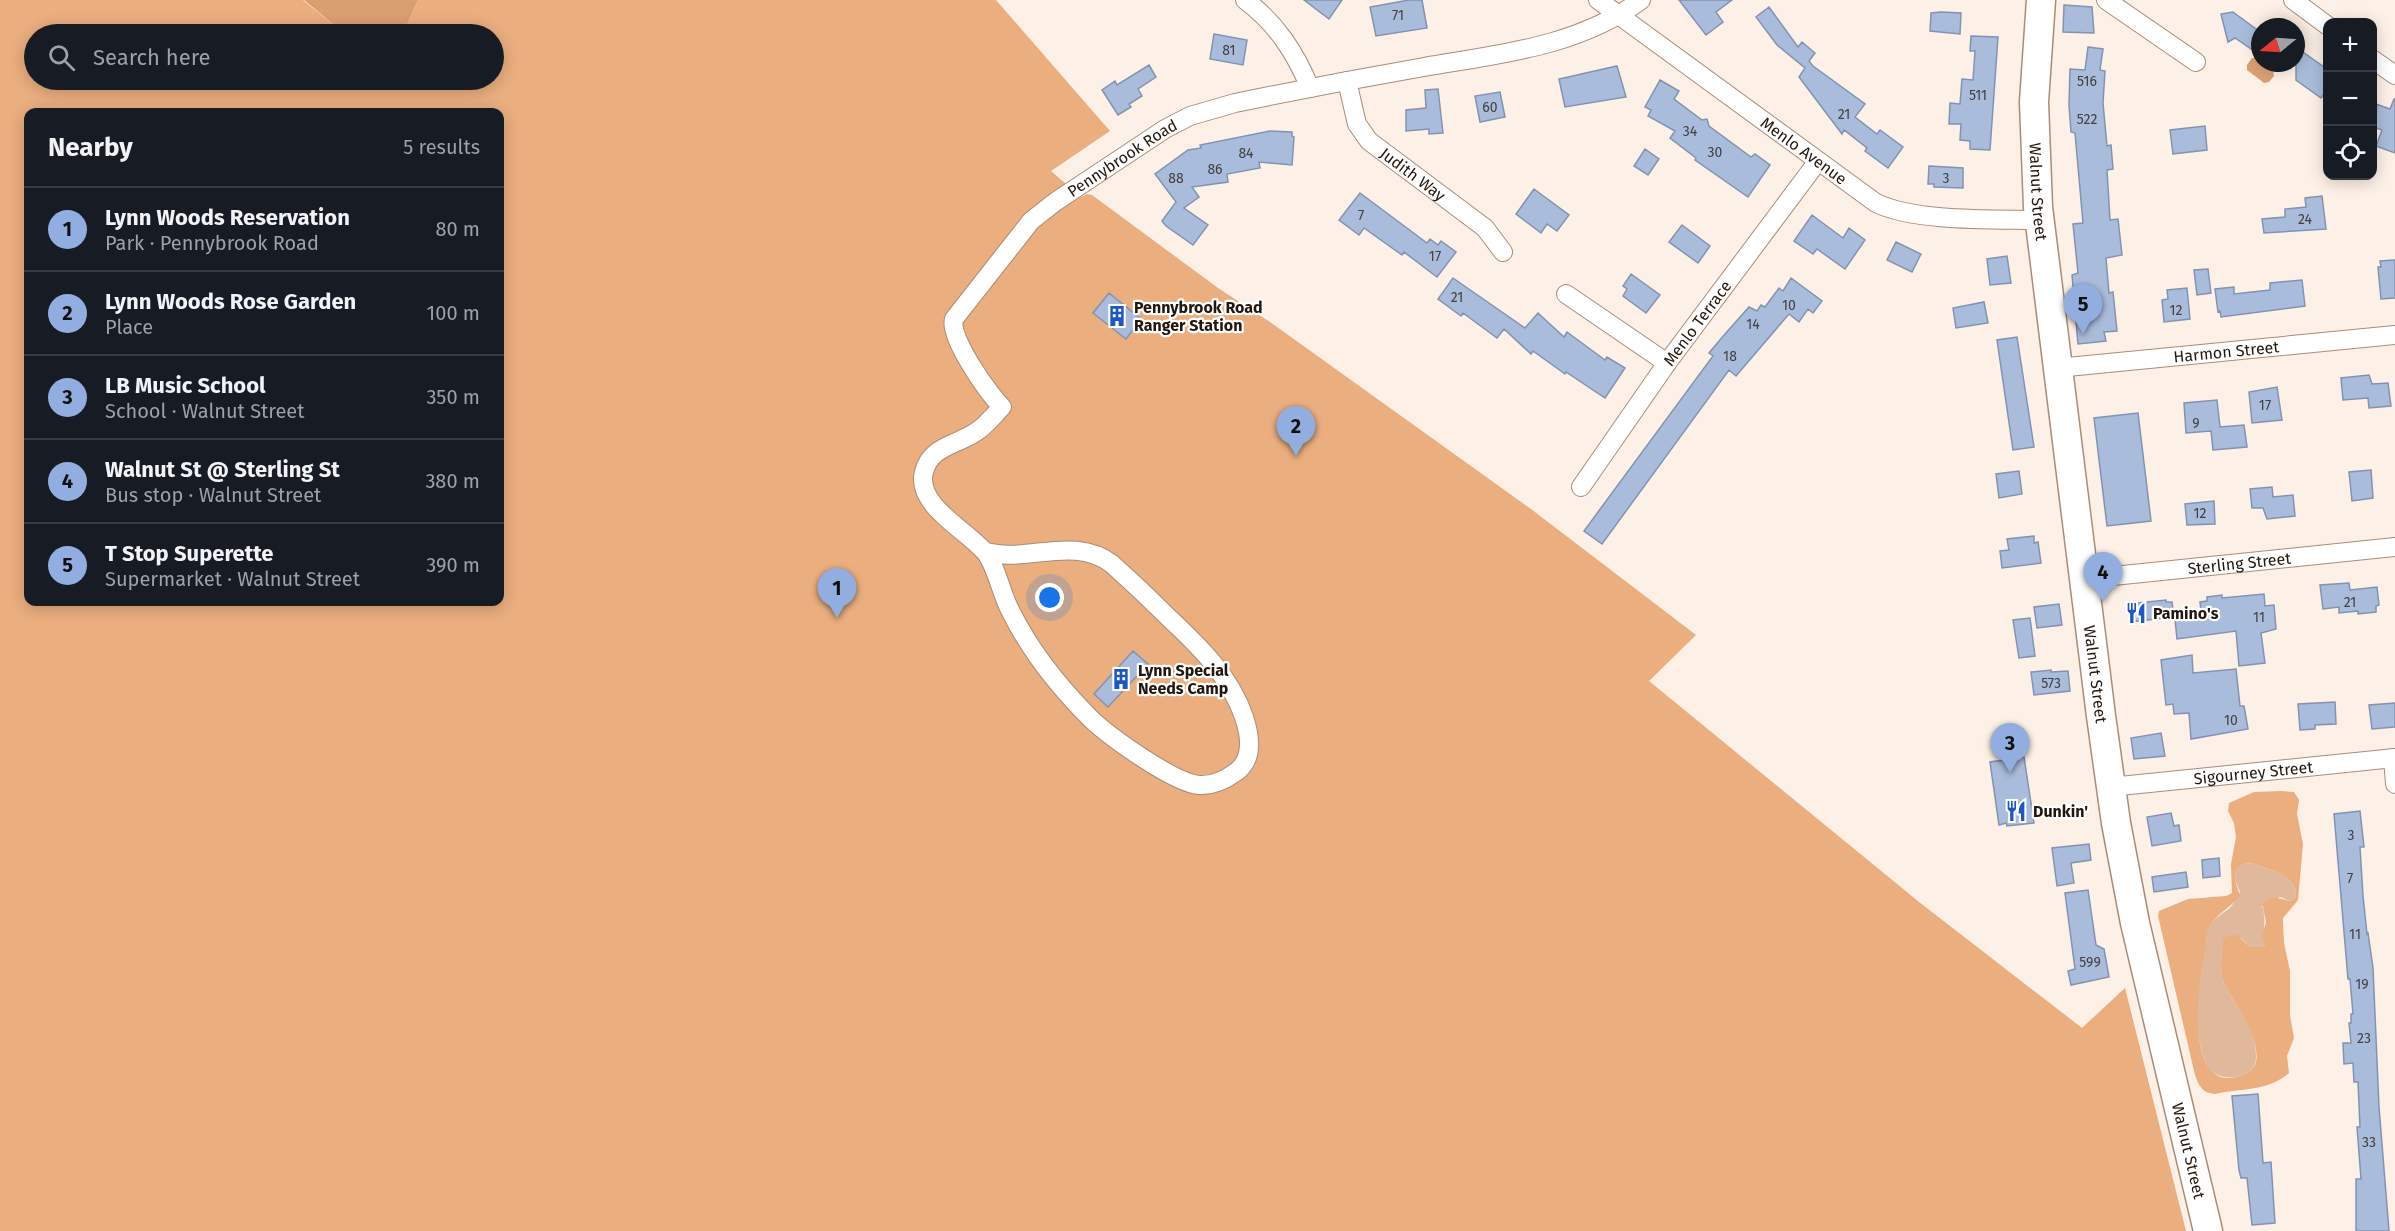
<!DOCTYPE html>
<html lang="en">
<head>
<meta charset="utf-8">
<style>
	body { margin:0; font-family:"Fira Sans",sans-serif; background:#242831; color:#f1f3f6 }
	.controls { position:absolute; right:18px; top:18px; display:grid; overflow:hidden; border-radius:12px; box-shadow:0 3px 15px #0003 }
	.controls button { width:54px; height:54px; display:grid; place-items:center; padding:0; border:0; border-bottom:2px solid #363941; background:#171b24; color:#f1f3f6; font:30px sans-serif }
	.compass { position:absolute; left:2251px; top:18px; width:54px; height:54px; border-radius:50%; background:#171b24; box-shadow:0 3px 15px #0003; rotate:252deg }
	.you { position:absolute; left:1050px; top:598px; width:21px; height:21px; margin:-15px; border:4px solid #fff; border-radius:50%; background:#1a73e8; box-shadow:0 0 0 9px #1a73e833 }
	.badge { display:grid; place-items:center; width:39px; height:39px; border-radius:50%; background:#92addf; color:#111; font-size:20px; font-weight:700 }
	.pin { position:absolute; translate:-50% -50px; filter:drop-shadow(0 2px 3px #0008) }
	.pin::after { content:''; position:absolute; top:32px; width:21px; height:18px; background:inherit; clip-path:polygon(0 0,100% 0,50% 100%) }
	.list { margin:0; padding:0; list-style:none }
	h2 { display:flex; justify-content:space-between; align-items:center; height:78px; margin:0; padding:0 24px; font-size:26px }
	h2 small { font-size:20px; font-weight:400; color:#9ea1a6 }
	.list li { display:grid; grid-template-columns:39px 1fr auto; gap:18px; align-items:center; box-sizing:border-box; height:84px; padding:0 24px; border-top:2px solid #363941 }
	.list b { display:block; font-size:22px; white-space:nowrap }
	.list p { margin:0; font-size:20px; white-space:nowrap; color:#9ea1a6 }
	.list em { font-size:20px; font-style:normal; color:#9ea1a6 }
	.icon { flex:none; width:33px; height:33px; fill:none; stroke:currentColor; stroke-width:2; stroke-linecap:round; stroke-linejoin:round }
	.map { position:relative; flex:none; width:2395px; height:1231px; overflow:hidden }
	.search { position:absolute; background:#171b24; box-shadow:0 3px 15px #0003; left:24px; top:24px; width:480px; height:66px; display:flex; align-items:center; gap:15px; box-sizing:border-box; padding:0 21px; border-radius:33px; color:#9ea1a6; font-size:22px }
	.panel { position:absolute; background:#171b24; box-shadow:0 3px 15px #0003; left:24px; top:108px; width:480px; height:498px; border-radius:12px }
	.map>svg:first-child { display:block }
	.green { fill:#e0b99c }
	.forest { fill:#eaae7f; fill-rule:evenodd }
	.water { fill:#da9f71 }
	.building { fill:#aabcdb; stroke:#8293b1; stroke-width:1.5 }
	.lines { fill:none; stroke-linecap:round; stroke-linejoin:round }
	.street-casing { stroke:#aa8c76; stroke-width:20 }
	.primary-casing { stroke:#aa8c76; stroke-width:31 }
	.street { stroke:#fff; stroke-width:18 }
	.primary { stroke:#fff; stroke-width:28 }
	.labels { text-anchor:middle; stroke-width:4.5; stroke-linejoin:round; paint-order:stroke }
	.number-label { font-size:14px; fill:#444041 }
	.street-label { font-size:16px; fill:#22170e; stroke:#fff }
	.poi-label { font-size:16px; font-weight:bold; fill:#22170e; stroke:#fff; text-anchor:start }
</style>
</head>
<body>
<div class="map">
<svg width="2395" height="1231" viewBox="0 0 2395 1231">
	<rect width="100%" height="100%" fill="#fdf0e6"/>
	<path class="green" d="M2252 863C2269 870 2296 874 2296 897L2290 901 2280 897 2262 906C2267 920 2262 931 2265 945L2262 947H2250L2241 938H2224C2223 952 2218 970 2224 983 2235 1006 2257 1030 2256 1058 2255 1081 2216 1084 2207 1065 2193 1037 2196 992 2201 961 2202 955 2205 950 2206 944 2207 939 2206 935 2208 930 2211 920 2222 914 2230 908 2234 903 2237 897 2240 892L2235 880 2236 870 2243 864Z"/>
	<path class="forest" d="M0 0H303L345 34H34V80H494V34H399L406 27 418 0H996L1110 131 1051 171 1081 197 1087 194 1092 195 1218 288 1270 322 1531 509 1696 635 1649 681 1919 902 2082 1028 2125 988 2186 1231H0ZM28 112H500V602H28Z
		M2281 791 2294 792 2299 800 2297 814 2303 844 2298 900 2283 918V923L2284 943 2290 971V1015L2294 1038 2287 1056 2289 1073C2267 1092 2242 1088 2215 1094 2202 1093 2199 1086 2195 1075L2158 916 2159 911 2188 899 2226 896 2232 893 2231 864 2236 837 2234 823 2228 811 2229 803 2254 792ZM2252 863C2269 870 2296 874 2296 897L2290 901 2274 897 2262 903 2266 922 2262 936 2265 945 2262 947H2250L2236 934 2223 938C2223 951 2218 971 2224 983 2233 1002 2261 1038 2256 1062 2254 1069 2247 1074 2240 1076 2181 1095 2199 974 2206 946 2207 940 2206 934 2209 928 2215 915 2231 907 2240 896L2235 880 2236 870 2243 864Z"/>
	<path class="water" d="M304 0H418L406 27 399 34H345Z
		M2252 58H2256L2260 63 2273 71 2274 76 2269 82 2264 83 2247 70V65Z"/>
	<path class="building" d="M1304 0H1342L1329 19Z
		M1409 0H1422L1427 28 1376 36 1370 7Z
		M1679 0H1732L1716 12 1723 22 1706 35Z
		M2064 5 2092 7 2094 33 2063 32Z
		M1769 7 1798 47 1802 42 1815 53 1809 61 1813 66 1865 104 1855 117 1877 134 1880 130 1903 147 1888 168 1865 151 1867 148 1844 130 1842 134 1799 77 1805 68 1777 45 1756 17Z
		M1941 12 1961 13 1960 34 1930 31 1931 13Z
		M2233 12 2260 32V43L2254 51 2235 38 2228 42 2221 14Z
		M1214 34 1247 40 1243 65 1210 59Z
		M1971 36 1998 37 1990 150 1970 149V141L1960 140 1961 124H1949L1950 103 1960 104 1962 79 1973 80 1975 51H1970Z
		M2088 47 2103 49 2100 70 2105 71 2103 103 2107 146 2111 145 2113 169 2107 170 2110 220 2118 219 2122 255 2106 258 2109 293 2113 292 2117 331 2104 332 2106 341 2078 344 2072 275 2078 273 2073 224 2083 223 2075 133 2071 132 2069 105 2070 69 2085 70Z
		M2296 47 2328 70V89L2321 98 2296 80Z
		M1149 65 1156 77 1138 89 1142 96 1129 104 1131 107 1118 115 1102 90 1115 81 1117 85Z
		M1617 66 1626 97 1565 107 1559 79Z
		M1660 80 1679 91 1674 99 1702 120 1707 119 1709 126 1751 157 1755 154 1770 165 1748 197 1695 160 1696 158 1670 138 1675 131 1648 116 1651 110 1645 107Z
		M1438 89 1443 133 1429 134V129L1406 131V110L1426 108 1425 90Z
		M1500 92 1505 117 1480 122 1475 96Z
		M2394 99H2395V153L2376 146 2382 130 2373 127V113L2376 104 2390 109Z
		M2205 126 2207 150 2173 154 2170 130Z
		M1270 131 1292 132V136L1294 137 1292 165 1259 162 1260 168 1227 174 1228 182 1192 187 1199 197 1184 208 1208 225 1193 245 1166 226 1162 221 1176 202 1155 174 1188 150 1201 148 1200 145Z
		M1645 149 1659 159 1648 175 1634 166Z
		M1929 166 1963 168V188L1934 187V184H1928Z
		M1534 189 1569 215 1557 231 1547 224 1541 233 1516 214Z
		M1360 193 1427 243 1430 239 1438 245 1441 241 1456 252 1437 277 1404 252 1402 255 1364 228 1359 235 1339 220Z
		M2322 196 2326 229 2264 233 2262 219 2285 217V209L2306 207 2305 198Z
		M1812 215 1843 238 1849 228 1865 240 1845 269 1817 249 1813 254 1794 241Z
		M1682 225 1710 246 1698 263 1669 242Z
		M1896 242 1921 254 1912 272 1887 260Z
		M2007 256 2011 283 1990 285 1987 259Z
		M2395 260V298L2381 299 2378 267H2381L2380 261Z
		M2208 269 2211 293 2197 295 2194 270Z
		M1631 274 1660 295 1646 313 1623 296 1627 289 1623 286Z
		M1453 278 1525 328 1538 313 1564 337 1567 332 1605 360 1607 357 1625 368 1605 398 1566 372 1565 374 1533 351 1531 354 1504 329 1497 338 1463 313 1461 316 1438 299Z
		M1791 278 1822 301 1813 313 1808 309 1799 322 1789 314 1736 376 1729 370 1602 544 1584 531 1713 356 1709 353 1725 334 1749 307 1757 311 1761 305 1765 307 1779 288 1783 291Z
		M2302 280 2305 306 2221 317 2220 311 2218 312 2215 289 2234 287V294L2270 290V283Z
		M2187 288 2190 319 2164 322 2162 300 2168 299 2167 290Z
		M1109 293 1141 319 1126 339 1093 313Z
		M1984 302 1988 323 1956 328 1953 308Z
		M2017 337 2034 447 2013 450 1997 340Z
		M2369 375 2372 384 2388 383 2391 406 2369 408 2368 398 2343 400 2341 378Z
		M2277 387 2282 420 2252 423 2249 392Z
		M2217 400 2220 427 2244 425 2247 447 2213 450 2211 431 2186 433 2184 403Z
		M2138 413 2151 521 2107 526 2094 418Z
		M2371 470 2373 498 2352 501 2349 472Z
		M2019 471 2022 494 1999 498 1996 474Z
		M2272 487 2273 497 2293 495 2295 516 2267 519 2263 508H2252L2250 489Z
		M2214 501 2215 524 2187 525 2185 504Z
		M2034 536V543L2038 542 2041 563 2002 568 2000 551 2009 550 2007 539Z
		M2349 583 2350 590 2377 587 2379 605 2376 606V612L2358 614V611L2339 613V607L2323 609 2320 585Z
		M2264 594 2265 606 2274 605 2276 629 2261 633 2265 663 2239 666 2236 631 2177 639 2174 610 2201 611 2200 602 2207 601V597L2222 595V598Z
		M2166 600V602H2172L2174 617 2130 622 2128 604Z
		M2059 604 2062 625 2037 628 2034 607Z
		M2030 618 2035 656 2019 658 2013 620Z
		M1133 651 1148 664 1108 707 1094 694Z
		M2192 655 2193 673 2236 669 2240 706H2244L2248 729 2191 739 2189 713 2174 714 2173 704 2166 705 2161 660Z
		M2051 670V672L2068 671 2070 691 2034 695 2031 672Z
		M2335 702 2336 724 2315 725V729L2300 730 2298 704Z
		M2395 703V727L2372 729 2369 705Z
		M2161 733 2165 756 2134 759 2131 738Z
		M2024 757 2034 823 2007 826 2006 823 1999 825 1990 762Z
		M2360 811 2364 847H2360L2363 896 2367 934 2368 933 2373 968 2379 1107 2389 1231H2356V1179H2361L2357 1127H2360L2358 1082H2354L2353 1063 2344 1064 2343 1043H2351L2349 1023H2351V1014H2353L2350 979H2348L2334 814Z
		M2171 813 2174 826 2179 825 2181 841 2152 846 2147 817Z
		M2089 844 2091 860 2071 863 2074 883 2057 886 2052 848Z
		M2219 858 2220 876 2203 878 2202 860Z
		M2186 872 2188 887 2154 892 2152 877Z
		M2088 890 2096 945 2104 949 2109 977 2071 985 2068 971 2075 969 2065 893Z
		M2258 1094 2263 1163 2271 1162 2275 1223 2252 1225 2247 1178H2241L2239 1170 2232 1096Z"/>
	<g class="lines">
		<defs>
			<g id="street">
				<path d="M1245 0C1276 23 1295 52 1310 88"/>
				<path id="s1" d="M1598 0 1876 203C1916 222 1993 219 2039 220"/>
				<path d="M2106 0 2196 62"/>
				<path d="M2293 0 2328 26"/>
				<path d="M2372 59 2395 75"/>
				<path id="s2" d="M1347 81 1357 124 1369 141 1485 228 1503 252"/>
				<path d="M1566 294 1667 363"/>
				<path id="s3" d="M2057 368 2395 335"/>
				<path id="s4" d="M1581 487 1667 363 1818 161"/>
				<path id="s5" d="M986 552C1028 563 1074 535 1112 564 1131 581 1150 599 1168 617 1199 646 1230 676 1244 717 1250 735 1254 759 1236 772 1225 780 1212 786 1199 785 1174 783 1110 737 1091 719 1060 688 1029 649 1010 610 1001 593 996 565 985 552 968 531 915 505 924 472 931 444 961 445 980 429 988 423 995 414 1002 407 989 394 948 337 954 319L1031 221 1055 202 1165 129 1190 116 1235 103C1298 90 1361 78 1424 67 1499 54 1578 47 1641 0"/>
				<path id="s6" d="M2084 579 2395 547"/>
				<path d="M2393 758 2395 784"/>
				<path id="s7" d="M2110 787 2395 758"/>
			</g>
			<g id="primary">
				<path id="s8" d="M2041 0 2034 102 2038 207 2101 716 2116 823 2135 923 2208 1231"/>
			</g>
		</defs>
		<use href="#street" class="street-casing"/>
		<use href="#primary" class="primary-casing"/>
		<use href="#street" class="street"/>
		<use href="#primary" class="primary"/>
	</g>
	<defs>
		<symbol id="building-bare" viewBox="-9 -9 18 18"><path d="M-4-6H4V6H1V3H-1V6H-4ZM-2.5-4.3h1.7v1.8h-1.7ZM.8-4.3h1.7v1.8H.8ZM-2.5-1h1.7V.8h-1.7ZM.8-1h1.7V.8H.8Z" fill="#1d57c3" stroke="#fff" stroke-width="2.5" paint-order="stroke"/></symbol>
		<symbol id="restaurant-bare" viewBox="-9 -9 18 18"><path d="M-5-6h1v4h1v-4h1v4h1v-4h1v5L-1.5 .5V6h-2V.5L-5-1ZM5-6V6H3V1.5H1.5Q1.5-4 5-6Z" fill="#1d57c3" stroke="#fff" stroke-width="2.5" paint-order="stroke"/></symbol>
	</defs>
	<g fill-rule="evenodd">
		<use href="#building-bare" x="1102" y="301" width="30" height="30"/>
		<use href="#restaurant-bare" x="2121" y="598" width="30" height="30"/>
		<use href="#building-bare" x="1106" y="664" width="30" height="30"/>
		<use href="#restaurant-bare" x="2001" y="796" width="30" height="30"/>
	</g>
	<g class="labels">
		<g class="number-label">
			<text x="1398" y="20">71</text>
			<text x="1229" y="55">81</text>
			<text x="2087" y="86">516</text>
			<text x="1978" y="100">511</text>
			<text x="1490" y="112">60</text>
			<text x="1844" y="119">21</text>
			<text x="2087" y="124">522</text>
			<text x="1690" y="136">34</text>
			<text x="1715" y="157">30</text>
			<text x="1246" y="158">84</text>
			<text x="1215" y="174">86</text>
			<text x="1176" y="183">88</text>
			<text x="1946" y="183">3</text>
			<text x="1361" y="220">7</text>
			<text x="2305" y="224">24</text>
			<text x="1435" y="261">17</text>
			<text x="1457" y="302">21</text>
			<text x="1789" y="310">10</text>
			<text x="2176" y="315">12</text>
			<text x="1753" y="329">14</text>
			<text x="1730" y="361">18</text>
			<text x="2265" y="410">17</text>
			<text x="2196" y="428">9</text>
			<text x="2200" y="518">12</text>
			<text x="2350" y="607">21</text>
			<text x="2259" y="622">11</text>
			<text x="2051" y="688">573</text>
			<text x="2231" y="725">10</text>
			<text x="2351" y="840">3</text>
			<text x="2350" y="883">7</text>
			<text x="2355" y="939">11</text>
			<text x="2090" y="967">599</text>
			<text x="2362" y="989">19</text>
			<text x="2364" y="1043">23</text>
			<text x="2369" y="1147">33</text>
		</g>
		<g class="street-label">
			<text dy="6" stroke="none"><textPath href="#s1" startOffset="255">Menlo Avenue</textPath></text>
			<text dy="6" stroke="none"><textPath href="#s5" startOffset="1308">Pennybrook Road</textPath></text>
			<text dy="6" stroke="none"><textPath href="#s2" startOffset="120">Judith Way</textPath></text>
			<text dy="6" stroke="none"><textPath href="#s8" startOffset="192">Walnut Street</textPath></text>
			<text dy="6" stroke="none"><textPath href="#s4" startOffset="201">Menlo Terrace</textPath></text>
			<text dy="6" stroke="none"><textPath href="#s3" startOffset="170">Harmon Street</textPath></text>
			<text dy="6" stroke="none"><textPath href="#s6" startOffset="156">Sterling Street</textPath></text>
			<text dy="6" stroke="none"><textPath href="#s8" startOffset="678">Walnut Street</textPath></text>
			<text dy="6" stroke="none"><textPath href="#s7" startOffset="144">Sigourney Street</textPath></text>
			<text dy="6" stroke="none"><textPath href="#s8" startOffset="1164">Walnut Street</textPath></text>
		</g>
		<g class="poi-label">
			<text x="1134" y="313">Pennybrook Road<tspan x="1134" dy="18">Ranger Station</tspan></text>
			<text x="2153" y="619">Pamino's</text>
			<text x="1138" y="676">Lynn Special<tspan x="1138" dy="18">Needs Camp</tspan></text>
			<text x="2033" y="817">Dunkin'</text>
		</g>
	</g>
</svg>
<div class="controls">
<button>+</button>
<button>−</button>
<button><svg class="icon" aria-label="locate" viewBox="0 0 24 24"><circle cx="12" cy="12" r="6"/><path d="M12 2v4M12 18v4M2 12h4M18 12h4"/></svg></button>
</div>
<svg class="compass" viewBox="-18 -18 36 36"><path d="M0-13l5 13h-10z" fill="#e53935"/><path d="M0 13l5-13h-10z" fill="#9ea1a6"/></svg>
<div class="you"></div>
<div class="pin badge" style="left:837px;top:618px">1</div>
<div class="pin badge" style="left:1296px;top:456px">2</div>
<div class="pin badge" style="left:2010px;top:773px">3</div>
<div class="pin badge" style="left:2103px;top:602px">4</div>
<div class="pin badge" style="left:2083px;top:334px">5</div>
<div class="search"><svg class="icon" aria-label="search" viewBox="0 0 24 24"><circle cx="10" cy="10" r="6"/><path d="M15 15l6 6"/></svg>Search here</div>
<section class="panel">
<h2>Nearby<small>5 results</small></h2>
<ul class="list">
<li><span class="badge">1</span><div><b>Lynn Woods Reservation</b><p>Park · Pennybrook Road</p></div><em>80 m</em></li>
<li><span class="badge">2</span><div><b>Lynn Woods Rose Garden</b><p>Place</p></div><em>100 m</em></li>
<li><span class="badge">3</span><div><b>LB Music School</b><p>School · Walnut Street</p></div><em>350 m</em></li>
<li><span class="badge">4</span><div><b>Walnut St @ Sterling St</b><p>Bus stop · Walnut Street</p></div><em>380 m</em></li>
<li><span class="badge">5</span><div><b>T Stop Superette</b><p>Supermarket · Walnut Street</p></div><em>390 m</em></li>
</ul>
</section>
</div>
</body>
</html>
